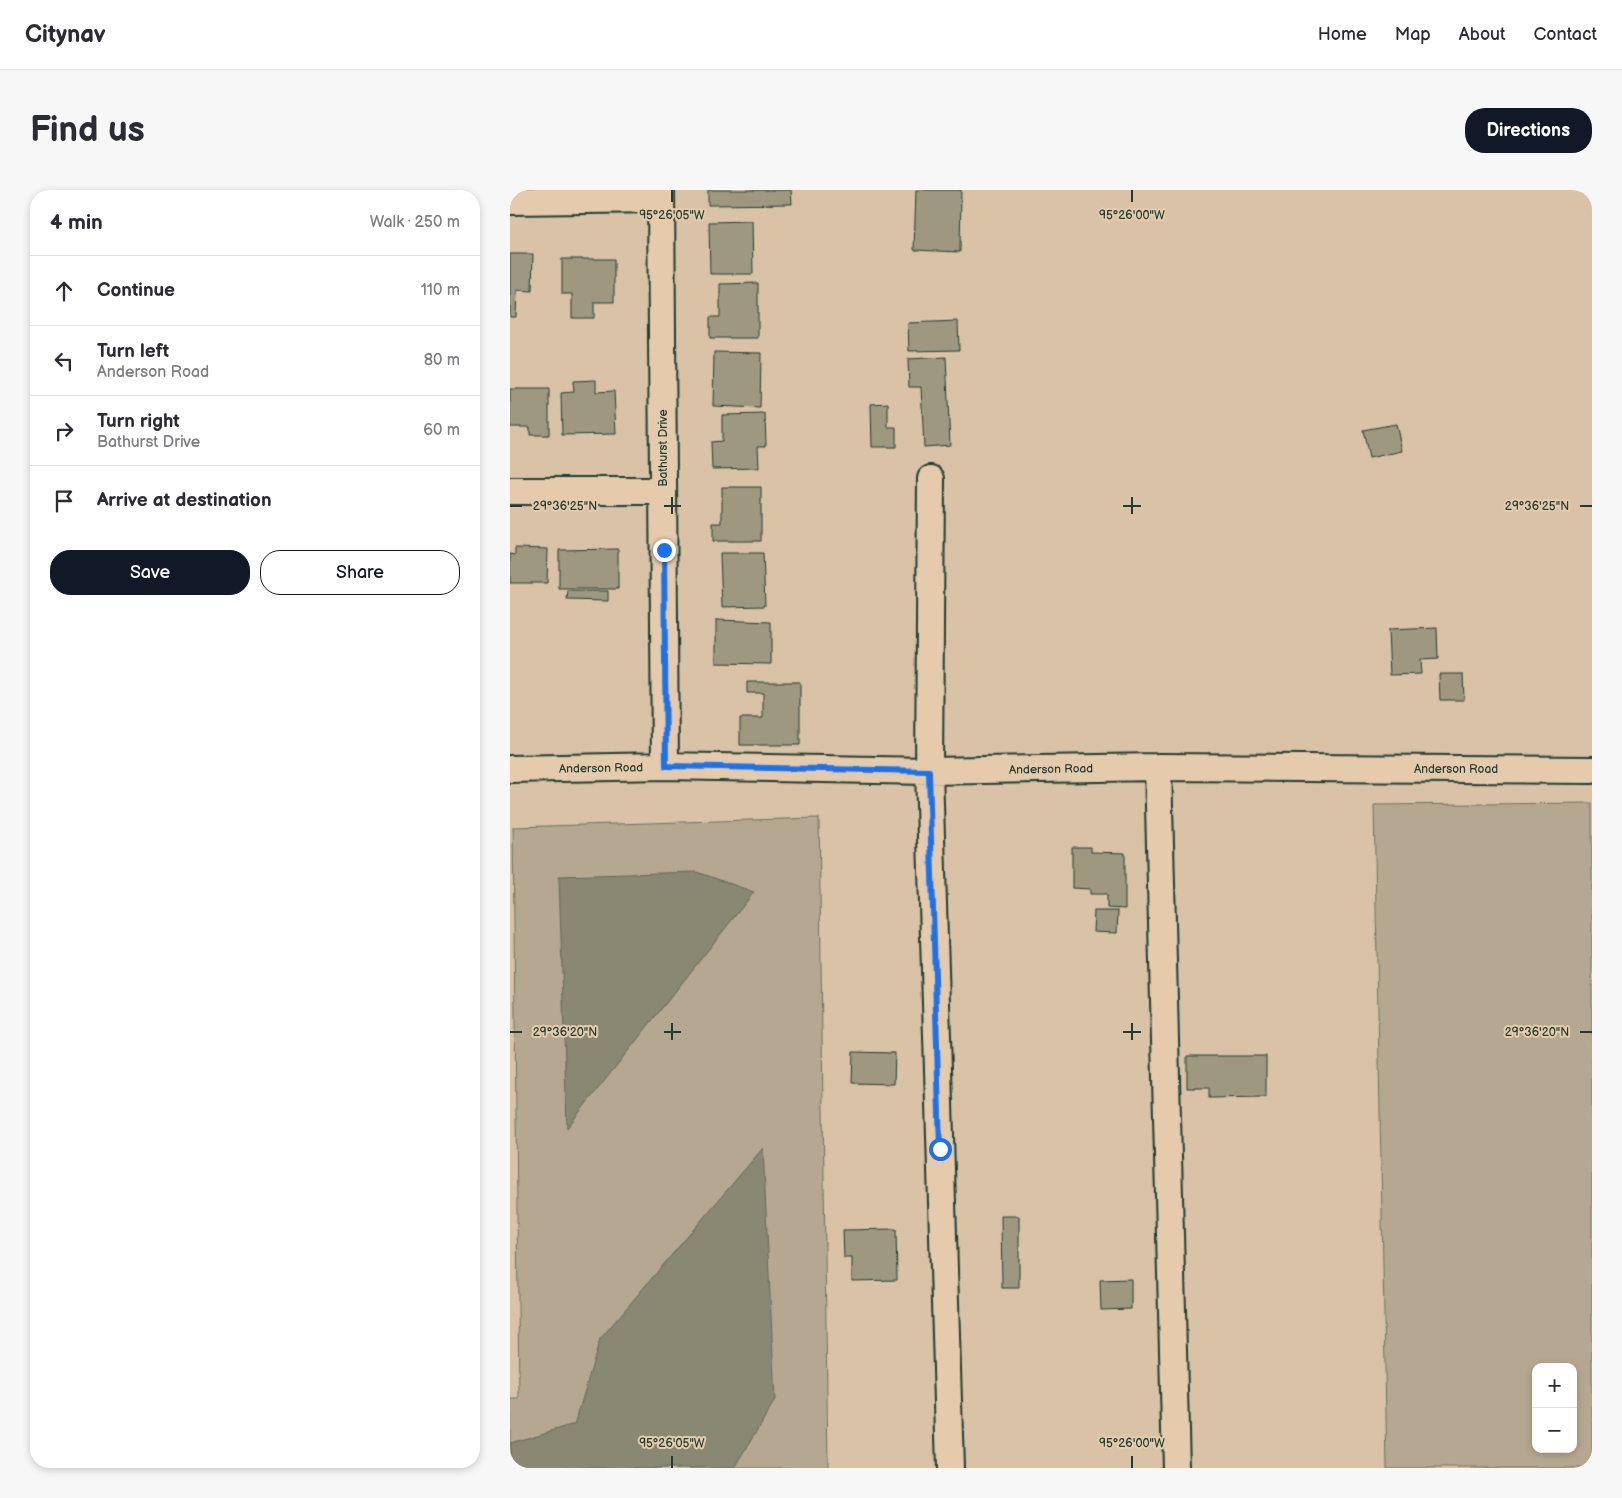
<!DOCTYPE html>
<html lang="en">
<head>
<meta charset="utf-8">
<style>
	body { margin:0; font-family:"Balsamiq Sans",sans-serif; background:#f7f7f7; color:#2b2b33 }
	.controls { position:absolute; right:15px; bottom:15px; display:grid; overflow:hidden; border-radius:10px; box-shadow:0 2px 8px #0003 }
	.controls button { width:45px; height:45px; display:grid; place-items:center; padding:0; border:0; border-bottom:1px solid #e1e1e2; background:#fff; color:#2b2b33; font:25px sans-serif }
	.stop { position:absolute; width:15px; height:15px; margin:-11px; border:4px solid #1a73e8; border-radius:50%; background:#fff }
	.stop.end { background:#1a73e8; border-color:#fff; box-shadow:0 1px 5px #0008 }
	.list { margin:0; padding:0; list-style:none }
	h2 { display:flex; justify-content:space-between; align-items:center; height:65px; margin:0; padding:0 20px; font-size:21px }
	h2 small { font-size:16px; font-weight:400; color:#7c7c81 }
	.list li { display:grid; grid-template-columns:32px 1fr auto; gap:15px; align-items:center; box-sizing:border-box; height:70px; padding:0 20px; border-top:1px solid #e1e1e2 }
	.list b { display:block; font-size:19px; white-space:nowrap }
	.list p { margin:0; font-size:16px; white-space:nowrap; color:#7c7c81 }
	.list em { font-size:16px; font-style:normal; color:#7c7c81 }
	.actions { display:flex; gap:10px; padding:15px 20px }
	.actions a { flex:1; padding:11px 0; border:1px solid #111827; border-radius:20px; text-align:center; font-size:18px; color:#111827 }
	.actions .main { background:#111827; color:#fff }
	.icon { flex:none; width:28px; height:28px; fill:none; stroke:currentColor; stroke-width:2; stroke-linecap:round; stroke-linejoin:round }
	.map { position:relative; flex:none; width:1082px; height:1278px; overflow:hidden; border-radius:20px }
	header { display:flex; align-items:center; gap:30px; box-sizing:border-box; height:70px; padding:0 25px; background:#fff; border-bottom:1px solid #e1e1e2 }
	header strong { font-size:24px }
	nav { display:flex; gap:28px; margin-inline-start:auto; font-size:18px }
	.intro { display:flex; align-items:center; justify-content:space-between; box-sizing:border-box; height:120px; padding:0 30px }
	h1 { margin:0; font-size:35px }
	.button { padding:12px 22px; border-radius:20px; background:#111827; color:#fff; font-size:18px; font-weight:700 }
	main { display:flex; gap:30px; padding:0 30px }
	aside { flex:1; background:#fff; border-radius:20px; box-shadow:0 2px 8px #0003 }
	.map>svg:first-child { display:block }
	.green { fill:#b6a890; stroke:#6a7262; fill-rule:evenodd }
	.water { fill:#888873; stroke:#5e6a5a }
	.building { fill:#9f9881; stroke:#1f3d34 }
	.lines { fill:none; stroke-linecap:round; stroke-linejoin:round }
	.minor-casing { stroke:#1f3d34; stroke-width:30 }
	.minor { stroke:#e5caac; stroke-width:26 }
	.route { stroke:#1a73e8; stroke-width:6 }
	.ticks { fill:none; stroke:#1f3d34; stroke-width:2 }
	.labels { text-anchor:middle; stroke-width:4; stroke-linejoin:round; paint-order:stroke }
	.street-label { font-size:12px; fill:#1f3d34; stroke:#e5caac }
	.ticks-label { font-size:12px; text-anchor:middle; fill:#1f3d34; stroke:#e5caac; stroke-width:4; stroke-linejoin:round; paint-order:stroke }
</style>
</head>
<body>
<header>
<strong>Citynav</strong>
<nav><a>Home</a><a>Map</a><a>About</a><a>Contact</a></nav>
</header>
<div class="intro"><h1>Find us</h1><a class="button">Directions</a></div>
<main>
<aside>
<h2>4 min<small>Walk · 250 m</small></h2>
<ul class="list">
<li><svg class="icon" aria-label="ahead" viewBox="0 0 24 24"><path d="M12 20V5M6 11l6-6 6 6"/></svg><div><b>Continue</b></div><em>110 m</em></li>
<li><svg class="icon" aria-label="left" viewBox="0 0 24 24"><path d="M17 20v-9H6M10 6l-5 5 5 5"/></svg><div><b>Turn left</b><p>Anderson Road</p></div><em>80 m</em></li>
<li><svg class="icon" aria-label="right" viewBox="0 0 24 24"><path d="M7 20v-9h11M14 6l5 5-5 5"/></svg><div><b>Turn right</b><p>Bathurst Drive</p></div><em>60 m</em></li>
<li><svg class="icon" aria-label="arrive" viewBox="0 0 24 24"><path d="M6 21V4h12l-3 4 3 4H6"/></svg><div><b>Arrive at destination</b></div></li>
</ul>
<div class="actions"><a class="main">Save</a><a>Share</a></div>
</aside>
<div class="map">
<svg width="1082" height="1278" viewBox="0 0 1082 1278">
	<rect width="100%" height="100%" fill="#d9c2a5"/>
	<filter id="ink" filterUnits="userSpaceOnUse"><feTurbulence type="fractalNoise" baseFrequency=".02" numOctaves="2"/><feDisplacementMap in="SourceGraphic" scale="10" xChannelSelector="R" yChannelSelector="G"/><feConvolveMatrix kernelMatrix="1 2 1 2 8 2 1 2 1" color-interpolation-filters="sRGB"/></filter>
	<g filter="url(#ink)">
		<path class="green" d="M1082 613V1278H877L864 615ZM1026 1177H1063V1259H1026Z
			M309 628 318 1278H0V1209H9L3 637Z"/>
		<path class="water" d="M187 682 244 702 57 938 49 686Z
			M253 958 265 1210 225 1278H0V1253L65 1234 90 1149Z"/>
		<path class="building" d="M198 0H281L282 14 198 15Z
			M406 0H451L450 62 404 60Z
			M242 31 243 84H200L199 32Z
			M0 64H23L22 101 7 100 6 127H0Z
			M52 69H104V112H84V128H62V104H52Z
			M248 93V148H200V127H210V94Z
			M448 131 449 160 399 161 398 133Z
			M204 162 251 163 250 218 203 216Z
			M436 167 440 255 414 257 411 197H399L398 169Z
			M86 190V202L104 201 106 244 52 245 51 203 64 202 63 191Z
			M0 199H39V245H20V237H0Z
			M378 213V237H386V257H362L361 214Z
			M255 224 256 256H248L249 278 202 279 201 252 212 251V225Z
			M886 234 892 261 859 268 853 240Z
			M212 297H251V351H203V333H212Z
			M5 358 38 359 37 393H0V364L5 365Z
			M108 359V399H49V360Z
			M210 363H253L255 416 212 417Z
			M58 401H98V411L57 410Z
			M206 430 261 432V474L206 473Z
			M927 438 928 469 910 470 911 484 880 485 878 440Z
			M929 484H953L954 510H930Z
			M237 492H290V555H230V528H253V503H237Z
			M562 657H581V662L615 663V719L597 718V704H580V699L562 698Z
			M584 721H608L607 743 583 742Z
			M343 862 385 863 384 894 342 893Z
			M677 866H756V907L699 908V898H677Z
			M491 1026H509V1098H492Z
			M386 1039 387 1090 342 1091V1068H334L333 1040Z
			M621 1089V1119L591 1120 590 1090Z"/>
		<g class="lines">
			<defs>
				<path id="minor" d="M151 0 155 576
					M0 11 151 9
					M421 289 419 581 440 1278
					M0 301H153
					M648 577 666 1278
					M0 579 155 576 419 581 648 577 1082 580"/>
			</defs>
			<use href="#minor" class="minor-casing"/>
			<use href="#minor" class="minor"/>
		</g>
	</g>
	<g class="lines" filter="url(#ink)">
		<path class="route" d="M154 360 156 576 419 581 430 959"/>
	</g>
	<path class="ticks" d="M162 0V12M622 0V12M162 307V324M622 307V324M0 316H12M154 316H171M613 316H631M1070 316H1082M162 833V850M622 833V850M0 842H12M154 842H171M613 842H631M1070 842H1082M162 1266V1278M622 1266V1278"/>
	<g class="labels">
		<g class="street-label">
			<text transform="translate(153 258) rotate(-90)" y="4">Bathurst Drive</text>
			<text transform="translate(91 578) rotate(-1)" y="4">Anderson Road</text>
			<text transform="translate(541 579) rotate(-1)" y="4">Anderson Road</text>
			<text x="946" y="583">Anderson Road</text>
		</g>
	</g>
	<g class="ticks-label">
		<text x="162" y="29">95°26'05"W</text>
		<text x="622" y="29">95°26'00"W</text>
		<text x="55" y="320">29°36'25"N</text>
		<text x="1027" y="320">29°36'25"N</text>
		<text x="55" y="846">29°36'20"N</text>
		<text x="1027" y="846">29°36'20"N</text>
		<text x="162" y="1257">95°26'05"W</text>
		<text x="622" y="1257">95°26'00"W</text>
	</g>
</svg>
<div class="controls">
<button>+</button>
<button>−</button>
</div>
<div class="stop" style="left:430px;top:959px"></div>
<div class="stop end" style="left:154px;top:360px"></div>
</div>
</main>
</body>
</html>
